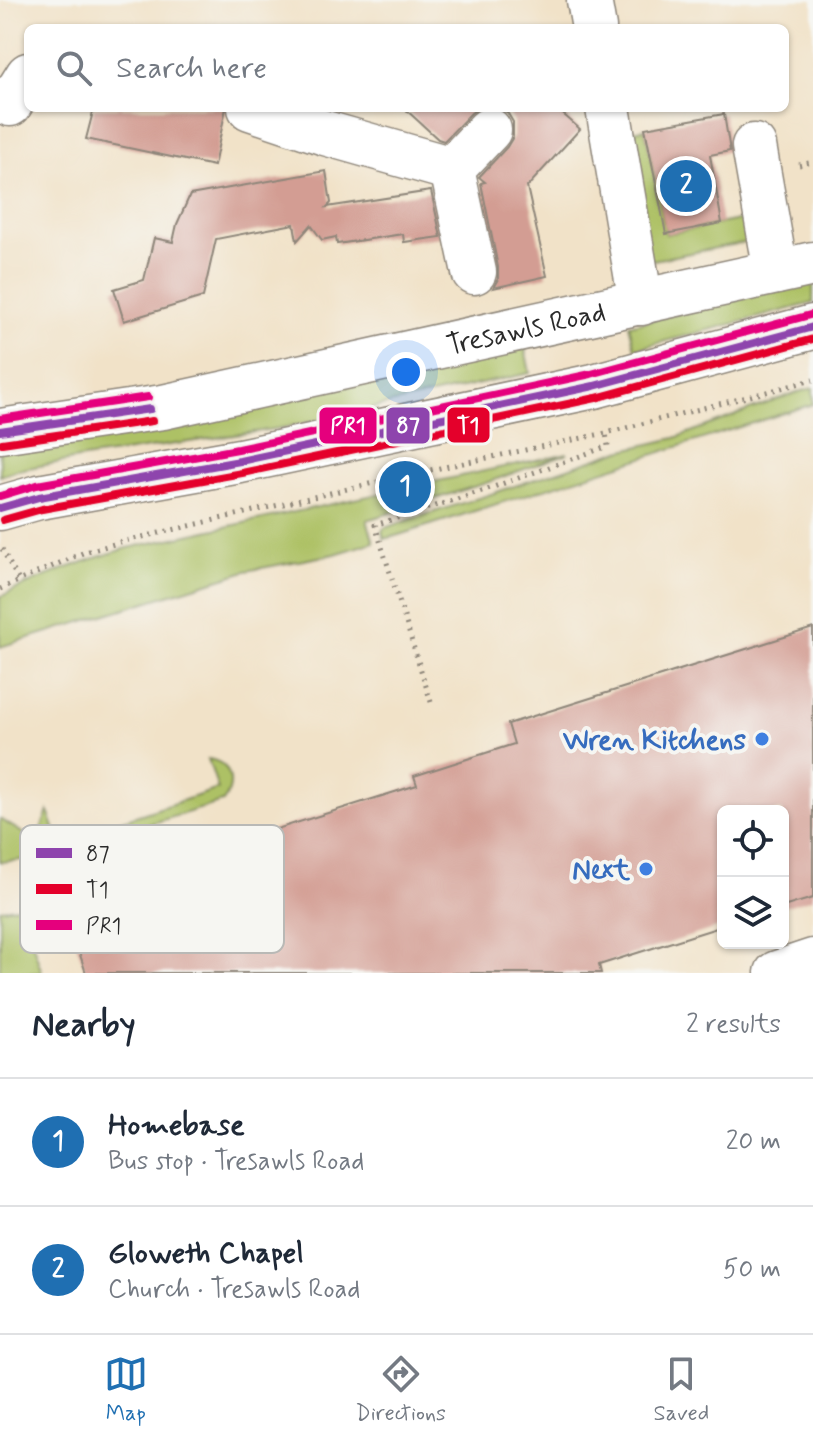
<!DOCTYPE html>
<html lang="en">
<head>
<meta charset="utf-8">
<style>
	body { margin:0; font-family:Mynerve,sans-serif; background:#f2f2f3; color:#1f2937 }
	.controls { position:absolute; right:24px; bottom:24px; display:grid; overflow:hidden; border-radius:12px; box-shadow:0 2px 6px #0004 }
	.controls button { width:72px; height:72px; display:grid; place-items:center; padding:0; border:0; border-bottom:2px solid #e0e1e3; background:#fff; color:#1f2937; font:40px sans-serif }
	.you { position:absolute; left:406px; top:372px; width:28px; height:28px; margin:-20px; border:6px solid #fff; border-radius:50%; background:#1a73e8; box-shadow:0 0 0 12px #1a73e833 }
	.badge { display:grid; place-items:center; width:52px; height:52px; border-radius:50%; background:#1f6fb2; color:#fff; font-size:26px; font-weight:700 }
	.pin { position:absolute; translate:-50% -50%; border:4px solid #fff; box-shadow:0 2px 8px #0006 }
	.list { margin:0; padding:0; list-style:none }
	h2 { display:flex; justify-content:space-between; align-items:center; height:104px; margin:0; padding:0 32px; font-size:34px }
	h2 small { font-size:26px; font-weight:400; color:#747a83 }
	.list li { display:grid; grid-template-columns:52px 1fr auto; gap:24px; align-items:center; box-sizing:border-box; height:128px; padding:0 32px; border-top:2px solid #e0e1e3 }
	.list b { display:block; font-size:30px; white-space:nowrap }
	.list p { margin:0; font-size:26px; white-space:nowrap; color:#747a83 }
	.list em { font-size:26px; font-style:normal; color:#747a83 }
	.icon { flex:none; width:44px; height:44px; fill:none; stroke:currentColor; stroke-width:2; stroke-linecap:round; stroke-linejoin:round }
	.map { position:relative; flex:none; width:813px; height:973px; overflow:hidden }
	.search { position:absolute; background:#fff; box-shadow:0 2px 6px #0004; left:24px; right:24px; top:24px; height:88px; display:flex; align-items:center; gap:20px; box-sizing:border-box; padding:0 28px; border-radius:12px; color:#747a83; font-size:30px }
	.sheet { height:360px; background:#fff }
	nav { display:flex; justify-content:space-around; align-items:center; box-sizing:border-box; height:112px; border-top:2px solid #e0e1e3; background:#fff; font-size:22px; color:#747a83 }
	nav a { display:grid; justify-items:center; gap:4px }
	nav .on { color:#1f6fb2 }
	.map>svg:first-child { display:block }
	.green { fill:#adc165; stroke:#6c7648; stroke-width:2 }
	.building { fill:#d39d93 }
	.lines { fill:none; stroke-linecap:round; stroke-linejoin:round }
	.minor-casing { stroke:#8e867a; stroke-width:47 }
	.highway-casing { stroke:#8e867a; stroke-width:47 }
	.path { stroke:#8e867a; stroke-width:5; stroke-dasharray:2 6; stroke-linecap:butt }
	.minor { stroke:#fff; stroke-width:44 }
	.highway { stroke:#fff; stroke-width:44 }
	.bus-1-casing { stroke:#f6f6f2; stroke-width:14 }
	.bus-2-casing { stroke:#f6f6f2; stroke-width:14 }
	.bus-3-casing { stroke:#f6f6f2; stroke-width:14 }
	.bus-1 { stroke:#8e44ad; stroke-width:8 }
	.bus-2 { stroke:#e4002b; stroke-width:8 }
	.bus-3 { stroke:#e5007d; stroke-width:8 }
	.shop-dot { fill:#3f7fe0; stroke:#f6f6f2; stroke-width:3 }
	.labels { text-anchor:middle; stroke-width:8; stroke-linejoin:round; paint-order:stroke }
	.street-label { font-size:28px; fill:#2b2b2b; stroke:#f6f6f2 }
	.shop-label { font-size:28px; font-weight:bold; fill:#366cbe; stroke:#f6f6f2; text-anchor:end }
	.key { fill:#f6f6f2; stroke:#b9b9b6; stroke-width:2 }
	.key-label { font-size:22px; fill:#2b2b2b }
	.line-badge { stroke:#f6f6f2; stroke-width:3 }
	.badge-label { font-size:22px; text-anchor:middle; font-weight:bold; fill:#fff }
</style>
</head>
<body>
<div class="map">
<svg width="813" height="973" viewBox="0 0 813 973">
	<rect width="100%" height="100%" fill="#f6f6f2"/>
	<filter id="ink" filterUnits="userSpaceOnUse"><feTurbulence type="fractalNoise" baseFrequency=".0125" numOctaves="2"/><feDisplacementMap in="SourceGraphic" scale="16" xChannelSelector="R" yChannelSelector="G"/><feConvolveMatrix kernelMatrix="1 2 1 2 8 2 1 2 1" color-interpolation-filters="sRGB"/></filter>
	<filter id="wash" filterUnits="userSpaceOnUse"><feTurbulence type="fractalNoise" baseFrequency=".006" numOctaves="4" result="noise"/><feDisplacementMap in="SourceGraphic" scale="32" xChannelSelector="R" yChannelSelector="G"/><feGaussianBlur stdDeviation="1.8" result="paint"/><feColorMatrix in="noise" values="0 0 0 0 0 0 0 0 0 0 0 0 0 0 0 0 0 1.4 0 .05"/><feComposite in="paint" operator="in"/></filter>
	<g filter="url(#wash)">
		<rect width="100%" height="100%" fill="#f1e2c8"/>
		<path class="green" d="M645 129 666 234 744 219 748 242 648 261 625 132Z
			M813 282V303L635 349 629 325Z
			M525 348 530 373 287 427 84 458 17 470 0 476V450Z
			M813 388V404L399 535 384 539 382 532 384 528 488 495 615 452 675 438 795 393Z
			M568 453 486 483 367 520 374 542 335 554 246 571 0 647V597C42 576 83 561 128 548Z
			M208 759C231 762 236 784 223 802L33 859 0 862V819L36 841 48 811 59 841 218 789Z
			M45 901 28 929 42 973H0V909L27 906Z"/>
		<g id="blocks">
			<path class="building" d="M94 108H226L214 166 86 139Z
				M404 108H478L471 113 444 141 438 139Z
				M499 108H556L580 129 527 187 547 276 493 288 498 279V267L481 183 485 182 479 177 507 147 513 137V122L507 112Z
				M724 114 730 151 710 155 722 223 666 234 645 128Z
				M326 171 331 203 327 207 431 191 441 237 404 242 403 234 337 244 336 237 322 240 311 225 297 241 294 224 216 239 203 297 124 321 114 289 144 280 154 238 173 242 177 224 190 195Z
				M813 628V898L783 907V811H723V926L599 965 601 973H86L64 906 127 886 124 877 417 785 414 776 514 744 508 724Z"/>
		</g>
	</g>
	<g filter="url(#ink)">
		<use href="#blocks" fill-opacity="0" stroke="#8e867a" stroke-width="2"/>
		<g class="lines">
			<defs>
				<path id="minor" d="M589 0 594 28
					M0 100 10 104 28 75
					M250 108 325 133 452 169 474 272
					M608 108 641 303
					M754 146 776 272
					M452 169 489 130
					M777 973 813 961"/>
				<g id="highway">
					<path id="s1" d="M0 431 163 407 813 264"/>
					<path d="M0 508 39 497 240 461 594 386 813 327"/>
				</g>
			</defs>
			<use href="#minor" class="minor-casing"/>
			<use href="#highway" class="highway-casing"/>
			<path class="path" d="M799 165 813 162
				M2 549 18 579
				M0 589 85 552 125 541 416 473 606 433 813 380
				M431 702 375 525 485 490 608 446 606 433"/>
			<use href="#minor" class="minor"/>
			<use href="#highway" class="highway"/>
			<defs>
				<path id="bus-1" d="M0 431 150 409
					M0 508 39 497 240 461 594 386 813 327"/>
				<path id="bus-2" d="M2 443 152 421
					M3 520 42 509 242 473 596 398 813 339"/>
				<path id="bus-3" d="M0 419 148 397
					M0 496 37 485 238 449 591 374 810 315"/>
			</defs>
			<use href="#bus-1" class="bus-1-casing"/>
			<use href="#bus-2" class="bus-2-casing"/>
			<use href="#bus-3" class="bus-3-casing"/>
			<use href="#bus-1" class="bus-1"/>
			<use href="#bus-2" class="bus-2"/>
			<use href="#bus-3" class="bus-3"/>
		</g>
	</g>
	<g class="shop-dot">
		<circle cx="762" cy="739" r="8"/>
		<circle cx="646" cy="869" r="8"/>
	</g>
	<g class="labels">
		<g class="street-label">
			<text dy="10" stroke="none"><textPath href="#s1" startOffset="536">Tresawls Road</textPath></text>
		</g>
		<g class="shop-label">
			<text x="746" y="749">Wren Kitchens</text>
			<text x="630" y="879">Next</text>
		</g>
	</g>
	<rect x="20" y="825" width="264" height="128" rx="12" class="key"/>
	<rect x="36" y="848" width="36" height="10" fill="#8e44ad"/>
	<rect x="36" y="884" width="36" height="10" fill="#e4002b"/>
	<rect x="36" y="920" width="36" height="10" fill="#e5007d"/>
	<g class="key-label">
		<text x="86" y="861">87</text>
		<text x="86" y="897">T1</text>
		<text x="86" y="933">PR1</text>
	</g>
	<g class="line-badge">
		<rect x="446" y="406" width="45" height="38" rx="8" fill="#e4002b"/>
		<rect x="385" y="406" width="46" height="39" rx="8" fill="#8e44ad"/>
		<rect x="318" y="406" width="60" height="39" rx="8" fill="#e5007d"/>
	</g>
	<g class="badge-label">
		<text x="468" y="433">T1</text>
		<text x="408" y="433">87</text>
		<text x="348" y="433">PR1</text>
	</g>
</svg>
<div class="controls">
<button><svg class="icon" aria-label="locate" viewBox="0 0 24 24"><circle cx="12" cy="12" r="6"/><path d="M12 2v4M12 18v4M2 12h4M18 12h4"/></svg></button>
<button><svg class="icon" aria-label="layers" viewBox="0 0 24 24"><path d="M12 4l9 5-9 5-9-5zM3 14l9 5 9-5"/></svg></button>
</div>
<div class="you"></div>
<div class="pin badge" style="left:405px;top:487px">1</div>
<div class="pin badge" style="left:686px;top:186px">2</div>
<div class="search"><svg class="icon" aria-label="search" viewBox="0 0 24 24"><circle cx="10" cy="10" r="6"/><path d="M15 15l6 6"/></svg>Search here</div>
</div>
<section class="sheet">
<h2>Nearby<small>2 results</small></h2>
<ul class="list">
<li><span class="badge">1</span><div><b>Homebase</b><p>Bus stop · Tresawls Road</p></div><em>20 m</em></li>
<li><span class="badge">2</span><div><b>Gloweth Chapel</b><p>Church · Tresawls Road</p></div><em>50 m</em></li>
</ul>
</section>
<nav>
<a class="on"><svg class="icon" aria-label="map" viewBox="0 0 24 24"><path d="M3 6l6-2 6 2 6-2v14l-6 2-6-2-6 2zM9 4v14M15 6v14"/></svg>Map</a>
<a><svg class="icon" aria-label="directions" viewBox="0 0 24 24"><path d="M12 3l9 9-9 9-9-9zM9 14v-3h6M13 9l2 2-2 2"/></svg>Directions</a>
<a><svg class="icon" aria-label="saved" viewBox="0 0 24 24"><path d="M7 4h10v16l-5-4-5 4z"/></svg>Saved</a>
</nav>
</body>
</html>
